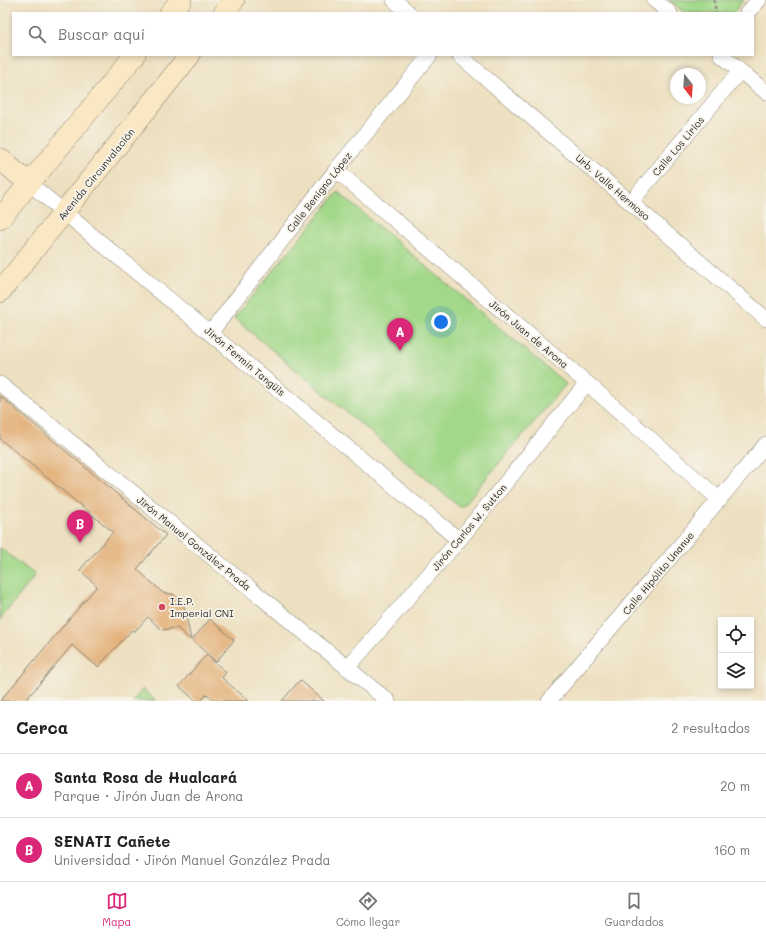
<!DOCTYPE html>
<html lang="es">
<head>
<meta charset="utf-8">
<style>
	body { margin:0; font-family:Mali,sans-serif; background:#f6f6f6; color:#222 }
	.controls { position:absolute; right:12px; bottom:12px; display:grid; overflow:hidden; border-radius:0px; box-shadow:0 2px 6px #0003 }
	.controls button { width:36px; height:36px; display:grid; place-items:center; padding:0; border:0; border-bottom:1px solid #e0e0e0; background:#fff; color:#222; font:20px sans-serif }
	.compass { position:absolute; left:670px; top:68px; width:36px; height:36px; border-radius:50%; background:#fff; box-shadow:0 2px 6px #0003; rotate:163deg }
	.you { position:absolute; left:441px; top:322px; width:14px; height:14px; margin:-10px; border:3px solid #fff; border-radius:50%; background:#1a73e8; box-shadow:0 0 0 6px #1a73e833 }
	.badge { display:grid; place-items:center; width:26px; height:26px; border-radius:50%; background:#db2777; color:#fff; font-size:13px; font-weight:700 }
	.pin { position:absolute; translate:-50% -33px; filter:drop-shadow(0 1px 2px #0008) }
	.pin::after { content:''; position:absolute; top:21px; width:14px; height:12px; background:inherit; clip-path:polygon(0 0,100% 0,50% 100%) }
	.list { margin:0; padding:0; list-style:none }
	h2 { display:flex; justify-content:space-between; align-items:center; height:52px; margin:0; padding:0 16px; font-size:17px }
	h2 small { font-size:13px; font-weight:400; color:#767676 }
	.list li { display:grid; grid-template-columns:26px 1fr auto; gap:12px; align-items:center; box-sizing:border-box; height:64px; padding:0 16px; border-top:1px solid #e0e0e0 }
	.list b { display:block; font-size:15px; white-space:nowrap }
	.list p { margin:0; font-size:13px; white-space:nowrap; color:#767676 }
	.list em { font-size:13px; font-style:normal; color:#767676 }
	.icon { flex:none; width:22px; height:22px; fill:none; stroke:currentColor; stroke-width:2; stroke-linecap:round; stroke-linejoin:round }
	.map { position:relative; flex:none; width:766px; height:701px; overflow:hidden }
	.search { position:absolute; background:#fff; box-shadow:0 2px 6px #0003; left:12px; right:12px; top:12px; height:44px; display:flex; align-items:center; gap:10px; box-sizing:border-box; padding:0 14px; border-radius:0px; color:#767676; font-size:15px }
	.sheet { height:180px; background:#fff }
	nav { display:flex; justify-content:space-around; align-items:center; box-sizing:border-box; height:56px; border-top:1px solid #e0e0e0; background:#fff; font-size:11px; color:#767676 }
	nav a { display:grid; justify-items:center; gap:2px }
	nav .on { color:#db2777 }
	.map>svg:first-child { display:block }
	.green { fill:#a2d889; stroke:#66825a }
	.building { fill:#e3b079 }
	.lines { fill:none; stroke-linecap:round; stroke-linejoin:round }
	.street-casing { stroke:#8c8676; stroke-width:16 }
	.secondary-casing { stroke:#8c8676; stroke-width:22 }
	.path { stroke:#8c8676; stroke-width:2.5; stroke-dasharray:3 3; stroke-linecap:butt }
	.street { stroke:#fff; stroke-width:15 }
	.secondary { stroke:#fae7c3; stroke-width:21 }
	.poi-dot { fill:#d1495b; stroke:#f7f3e8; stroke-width:1.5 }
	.labels { text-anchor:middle; stroke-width:3.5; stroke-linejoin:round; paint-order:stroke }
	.street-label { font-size:10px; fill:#2b2b2b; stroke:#f7f3e8 }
	.poi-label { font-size:10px; fill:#2b2b2b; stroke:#f7f3e8; text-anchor:start }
</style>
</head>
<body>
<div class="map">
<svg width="766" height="701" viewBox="0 0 766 701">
	<rect width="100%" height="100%" fill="#f7f3e8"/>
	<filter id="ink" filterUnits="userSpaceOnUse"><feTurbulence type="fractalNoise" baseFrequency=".025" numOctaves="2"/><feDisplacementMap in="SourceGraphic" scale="8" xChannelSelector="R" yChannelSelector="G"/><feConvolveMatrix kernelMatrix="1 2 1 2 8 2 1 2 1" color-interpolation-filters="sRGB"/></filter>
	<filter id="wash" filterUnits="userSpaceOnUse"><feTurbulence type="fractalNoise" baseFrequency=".012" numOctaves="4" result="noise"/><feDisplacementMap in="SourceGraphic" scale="16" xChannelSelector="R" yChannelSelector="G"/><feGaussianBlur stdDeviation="0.9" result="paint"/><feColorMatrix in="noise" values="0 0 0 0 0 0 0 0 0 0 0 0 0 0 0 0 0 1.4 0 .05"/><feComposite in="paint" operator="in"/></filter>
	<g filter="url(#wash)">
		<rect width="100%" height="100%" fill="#ede0c0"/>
		<path class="green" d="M669 0H744L733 13H685Z
			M338 192 566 384 461 508 234 318Z
			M0 548 35 575 0 620Z
			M143 689 156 701H133Z"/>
		<g id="blocks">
			<path class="building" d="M0 396 166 535 137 569 163 593 173 594 184 606 191 640 177 628 162 630 148 617 134 632 132 630 98 667 72 645 25 701H0L97 586 80 570 113 532 0 439Z
				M210 619 234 640 216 662 192 640Z
				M206 655 226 672 222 678 249 701H215L207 694 201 701H196L179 686Z
				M300 680 324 701H282Z"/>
		</g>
	</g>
	<g filter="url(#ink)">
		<use href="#blocks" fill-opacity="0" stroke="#8c8676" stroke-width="1"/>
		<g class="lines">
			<defs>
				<path id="street" d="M394 0 409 13
					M654 0 670 13
					M747 13 759 0
					M459 55 766 319
					M721 55 766 92
					M336 170 587 383 720 500
					M29 183 459 540
					M631 202 740 71
					M211 332 336 170 430 55
					M0 384 388 701
					M347 668 459 540 587 383
					M549 701 766 444"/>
				<path id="secondary" d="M170 13 181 0
					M224 13 234 0
					M0 159 29 183
					M0 219 135 55
					M0 292 190 55"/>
			</defs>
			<use href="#street" class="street-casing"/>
			<use href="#secondary" class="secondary-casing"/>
			<path class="path" d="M714 0 716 13"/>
			<use href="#street" class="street"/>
			<use href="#secondary" class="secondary"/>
		</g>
	</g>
	<circle class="poi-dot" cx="162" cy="607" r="4"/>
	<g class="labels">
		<g class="street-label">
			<text transform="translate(678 146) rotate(-50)" y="4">Calle Los Lirios</text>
			<text transform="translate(96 174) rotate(-51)" y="4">Avenida Circunvalación</text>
			<text transform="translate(613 187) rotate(41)" y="4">Urb. Valle Hermoso</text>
			<text transform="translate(319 192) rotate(-52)" y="4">Calle Benigno López</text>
			<text transform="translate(529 334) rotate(40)" y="4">Jirón Juan de Arona</text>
			<text transform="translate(245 361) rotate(40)" y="4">Jirón Fermín Tangüis</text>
			<text transform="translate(469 527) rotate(-50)" y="4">Jirón Carlos W. Sutton</text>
			<text transform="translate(194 543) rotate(39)" y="4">Jirón Manuel González Prada</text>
			<text transform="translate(658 573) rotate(-50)" y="4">Calle Hipólito Unanue</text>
		</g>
		<g class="poi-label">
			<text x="170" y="605">I.E.P.<tspan x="170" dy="12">Imperial CNI</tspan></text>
		</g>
	</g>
</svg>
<div class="controls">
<button><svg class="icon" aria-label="locate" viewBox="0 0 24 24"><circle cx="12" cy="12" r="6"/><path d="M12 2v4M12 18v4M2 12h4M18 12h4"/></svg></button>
<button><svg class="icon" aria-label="layers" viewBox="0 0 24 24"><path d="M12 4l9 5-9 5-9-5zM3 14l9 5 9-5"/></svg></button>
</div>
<svg class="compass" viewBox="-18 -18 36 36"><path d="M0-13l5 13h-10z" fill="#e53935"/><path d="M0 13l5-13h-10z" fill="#767676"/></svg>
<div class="you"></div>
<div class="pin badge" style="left:400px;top:351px">A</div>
<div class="pin badge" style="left:80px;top:543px">B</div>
<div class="search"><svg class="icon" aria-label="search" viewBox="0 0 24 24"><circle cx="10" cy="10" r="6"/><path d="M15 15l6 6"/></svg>Buscar aquí</div>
</div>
<section class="sheet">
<h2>Cerca<small>2 resultados</small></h2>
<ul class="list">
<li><span class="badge">A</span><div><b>Santa Rosa de Hualcará</b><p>Parque · Jirón Juan de Arona</p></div><em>20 m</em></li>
<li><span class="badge">B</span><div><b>SENATI Cañete</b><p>Universidad · Jirón Manuel González Prada</p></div><em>160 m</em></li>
</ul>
</section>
<nav>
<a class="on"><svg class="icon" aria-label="map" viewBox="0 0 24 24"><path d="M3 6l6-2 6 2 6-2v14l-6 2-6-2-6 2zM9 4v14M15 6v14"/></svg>Mapa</a>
<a><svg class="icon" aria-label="directions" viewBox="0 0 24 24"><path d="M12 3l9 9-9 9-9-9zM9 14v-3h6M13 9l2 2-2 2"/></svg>Cómo llegar</a>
<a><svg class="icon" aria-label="saved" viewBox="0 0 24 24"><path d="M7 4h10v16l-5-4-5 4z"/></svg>Guardados</a>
</nav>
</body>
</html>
